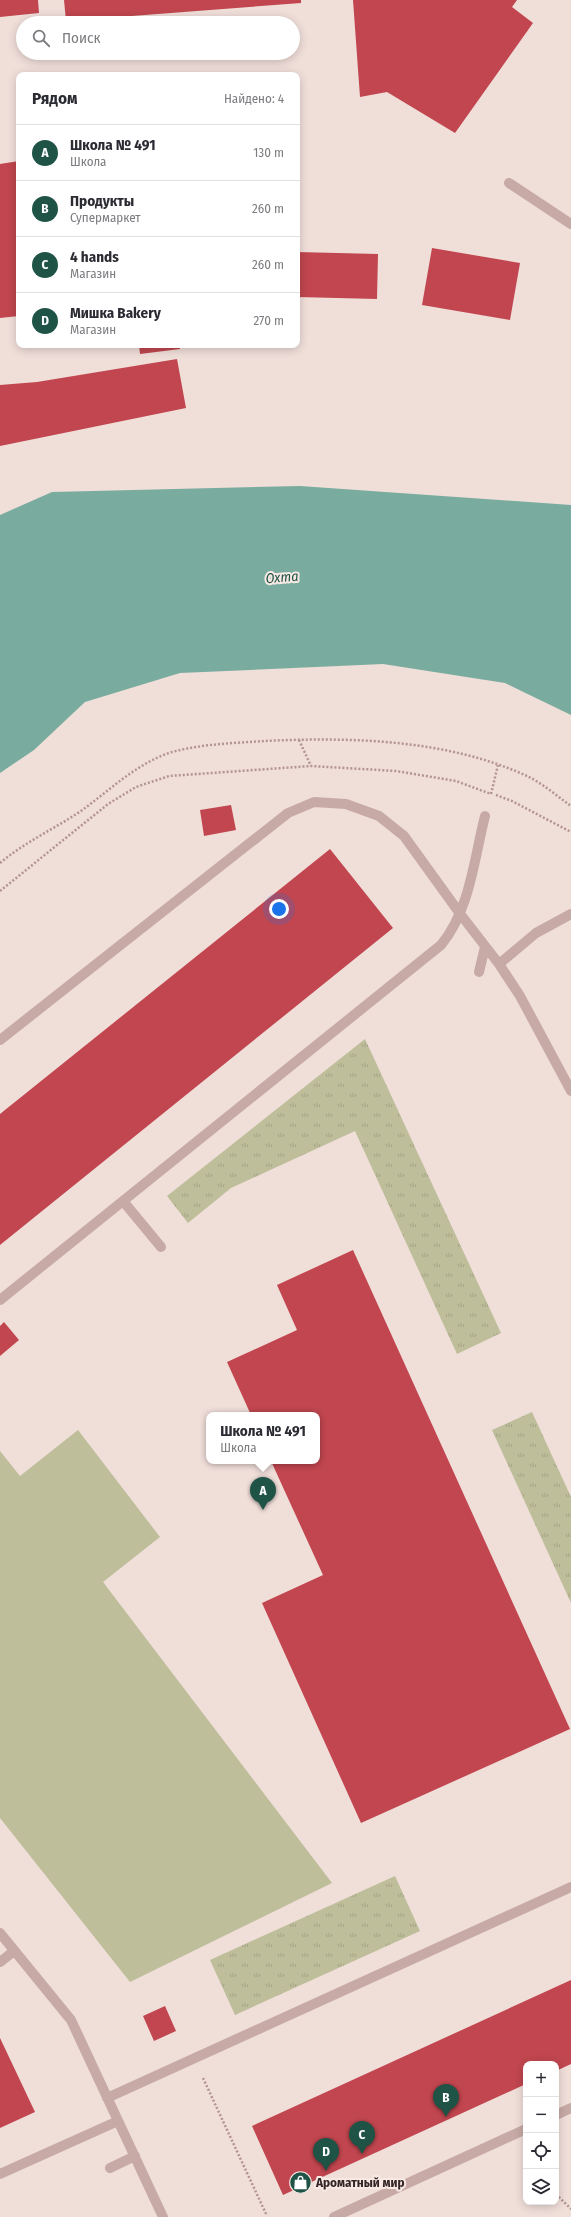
<!DOCTYPE html>
<html lang="ru">
<head>
<meta charset="utf-8">
<style>
	body { margin:0; font-family:"Fira Sans Condensed",sans-serif; background:#f7f7f7; color:#2b2b33 }
	.controls { position:absolute; right:12px; bottom:12px; display:grid; overflow:hidden; border-radius:8px; box-shadow:0 2px 10px #0003 }
	.controls button { width:36px; height:36px; display:grid; place-items:center; padding:0; border:0; border-bottom:1px solid #e1e1e2; background:#fff; color:#2b2b33; font:20px sans-serif }
	.you { position:absolute; left:279px; top:909px; width:14px; height:14px; margin:-10px; border:3px solid #fff; border-radius:50%; background:#1a73e8; box-shadow:0 0 0 6px #1a73e833 }
	.badge { display:grid; place-items:center; width:26px; height:26px; border-radius:50%; background:#1e5346; color:#fff; font-size:13px; font-weight:700 }
	.pin { position:absolute; translate:-50% -33px; filter:drop-shadow(0 1px 2px #0008) }
	.pin::after { content:''; position:absolute; top:21px; width:14px; height:12px; background:inherit; clip-path:polygon(0 0,100% 0,50% 100%) }
	.popup { position:absolute; left:206px; top:1412px; width:114px; height:52px; box-sizing:border-box; display:grid; place-content:center; border-radius:8px; background:#fff; filter:drop-shadow(0 1px 3px #0005); font-size:13px; white-space:nowrap; color:#7c7c81 }
	.popup b { font-size:15px; color:#2b2b33 }
	.popup::after { content:''; position:absolute; left:50%; top:100%; margin-left:-8px; border:8px solid transparent; border-top-color:#fff }
	.list { margin:0; padding:0; list-style:none }
	h2 { display:flex; justify-content:space-between; align-items:center; height:52px; margin:0; padding:0 16px; font-size:17px }
	h2 small { font-size:13px; font-weight:400; color:#7c7c81 }
	.list li { display:grid; grid-template-columns:26px 1fr auto; gap:12px; align-items:center; box-sizing:border-box; height:56px; padding:0 16px; border-top:1px solid #e1e1e2 }
	.list b { display:block; font-size:15px; white-space:nowrap }
	.list p { margin:0; font-size:13px; white-space:nowrap; color:#7c7c81 }
	.list em { font-size:13px; font-style:normal; color:#7c7c81 }
	.icon { flex:none; width:22px; height:22px; fill:none; stroke:currentColor; stroke-width:2; stroke-linecap:round; stroke-linejoin:round }
	.map { position:relative; flex:none; width:571px; height:2217px; overflow:hidden }
	.search { position:absolute; background:#fff; box-shadow:0 2px 10px #0003; left:16px; top:16px; width:284px; height:44px; display:flex; align-items:center; gap:10px; box-sizing:border-box; padding:0 14px; border-radius:22px; color:#7c7c81; font-size:15px }
	.panel { position:absolute; background:#fff; box-shadow:0 2px 10px #0003; left:16px; top:72px; width:284px; height:276px; border-radius:8px }
	.map>svg:first-child { display:block }
	.park { fill:url(#park-tufts) }
	.garden { fill:#bebe9a }
	.water { fill:#79ac9e }
	.building { fill:#c1464f }
	.lines { fill:none; stroke-linecap:round; stroke-linejoin:round }
	.path { stroke:#b39490; stroke-width:2.5; stroke-dasharray:2 2; stroke-linecap:butt }
	.lane { stroke:#c7aaa6; stroke-width:10 }
	.labels { text-anchor:middle; stroke-width:4; stroke-linejoin:round; paint-order:stroke }
	.poi-label { font-size:13px; font-weight:bold; fill:#342626; stroke:#f8e9e5; text-anchor:start }
	.water-label { font-size:14px; font-style:italic; fill:#1e5346; stroke:#f8e9e5 }
</style>
</head>
<body>
<div class="map">
<svg width="571" height="2217" viewBox="0 0 571 2217">
	<defs>
		<pattern id="park-tufts" width="24" height="20" patternUnits="userSpaceOnUse"><rect width="24" height="20" fill="#bebe9a"/><path d="M3 7l-1-3M5 7V3M7 7l1-3M15 17l-1-3M17 17v-4M19 17l1-3" fill="none" stroke="#a4a385"/></pattern>
	</defs>
	<rect width="100%" height="100%" fill="#f0ded9"/>
	<path class="park" d="M365 1039 501 1333 457 1354 355 1131 231 1188 188 1223 167 1196Z
		M532 1412 571 1497V1603L492 1430Z
		M395 1876 420 1931 235 2015 210 1960Z"/>
	<path class="garden" d="M78 1430 160 1537 103 1582 332 1883 130 1982 0 1818V1451L20 1476Z"/>
	<path class="water" d="M300 486 571 505V715L505 683 383 664 180 673 85 702 34 750 0 773V515L52 492Z"/>
	<path class="building" d="M0 0H38L39 13 0 17Z
		M64 0H301V3L66 21Z
		M353 0H517L512 7 533 23 455 133 387 92 360 97Z
		M19 161V316L0 318V164Z
		M432 248 520 263 510 320 422 305Z
		M297 252 378 254 377 299 297 297Z
		M139 345H180V349L140 354Z
		M177 359 186 408 0 446V385L37 382Z
		M231 805 236 830 204 836 200 810Z
		M330 849 393 928 0 1245V1114Z
		M353 1250 570 1729 361 1823 262 1603 323 1575 271 1461H317V1415H251L227 1362 297 1330 277 1285Z
		M4 1322 19 1340 0 1356V1326Z
		M571 1980V2064L556 2071V2064H526V2084L283 2195 252 2126Z
		M165 2006 176 2031 154 2041 143 2016Z
		M0 2038 35 2112 0 2128Z"/>
	<g class="lines">
		<path class="path" d="M299 740 311 766
			M491 794 498 765
			M496 795 512 801 571 832
			M0 863C25 842 54 829 81 811 110 790 137 763 172 752 202 744 234 743 264 741 352 737 446 739 527 776 542 783 557 796 571 806
			M0 891 108 804 136 787 169 776 311 766 396 771 456 781 491 794
			M203 2078 267 2216
			M556 2194 571 2209"/>
		<path class="lane" d="M509 183 571 224
			M499 964 536 933 571 914
			M479 972 485 947
			M0 1040 288 813 314 802 346 804 379 816 404 836 461 915 499 964 520 996 571 1091
			M123 1201 161 1247
			M0 1300 441 945C470 910 474 859 485 816
			M0 1933 71 2020 163 2217
			M0 1962 14 1951
			M107 2098 571 1887
			M556 2115 571 2108
			M110 2168 135 2156
			M0 2174 118 2121
			M334 2217 526 2129"/>
	</g>
	<defs>
		<symbol id="shop-disc" viewBox="-11 -11 22 22"><circle r="9.5" fill="#1e5346" stroke="#f8e9e5"/><path d="M-5-2.5h2.3a2.7 3.5 0 0 1 5.4 0H5L5.5 6h-11ZM-1.5-2.5h3a1.5 2.3 0 0 0-3 0Z" fill="#fff"/></symbol>
	</defs>
	<g fill-rule="evenodd">
		<use href="#shop-disc" x="288" y="2170" width="25" height="25"/>
	</g>
	<g class="labels">
		<g class="poi-label">
			<text x="316" y="2187">Ароматный мир</text>
		</g>
		<g class="water-label">
			<text transform="translate(282 577) rotate(-4)" y="5">Охта</text>
		</g>
	</g>
</svg>
<div class="controls">
<button>+</button>
<button>−</button>
<button><svg class="icon" aria-label="locate" viewBox="0 0 24 24"><circle cx="12" cy="12" r="6"/><path d="M12 2v4M12 18v4M2 12h4M18 12h4"/></svg></button>
<button><svg class="icon" aria-label="layers" viewBox="0 0 24 24"><path d="M12 4l9 5-9 5-9-5zM3 14l9 5 9-5"/></svg></button>
</div>
<div class="you"></div>
<div class="pin badge" style="left:263px;top:1510px">A</div>
<div class="popup"><b>Школа № 491</b>Школа</div>
<div class="pin badge" style="left:446px;top:2117px">B</div>
<div class="pin badge" style="left:362px;top:2154px">C</div>
<div class="pin badge" style="left:326px;top:2171px">D</div>
<div class="search"><svg class="icon" aria-label="search" viewBox="0 0 24 24"><circle cx="10" cy="10" r="6"/><path d="M15 15l6 6"/></svg>Поиск</div>
<section class="panel">
<h2>Рядом<small>Найдено: 4</small></h2>
<ul class="list">
<li><span class="badge">A</span><div><b>Школа № 491</b><p>Школа</p></div><em>130 m</em></li>
<li><span class="badge">B</span><div><b>Продукты</b><p>Супермаркет</p></div><em>260 m</em></li>
<li><span class="badge">C</span><div><b>4 hands</b><p>Магазин</p></div><em>260 m</em></li>
<li><span class="badge">D</span><div><b>Мишка Bakery</b><p>Магазин</p></div><em>270 m</em></li>
</ul>
</section>
</div>
</body>
</html>
